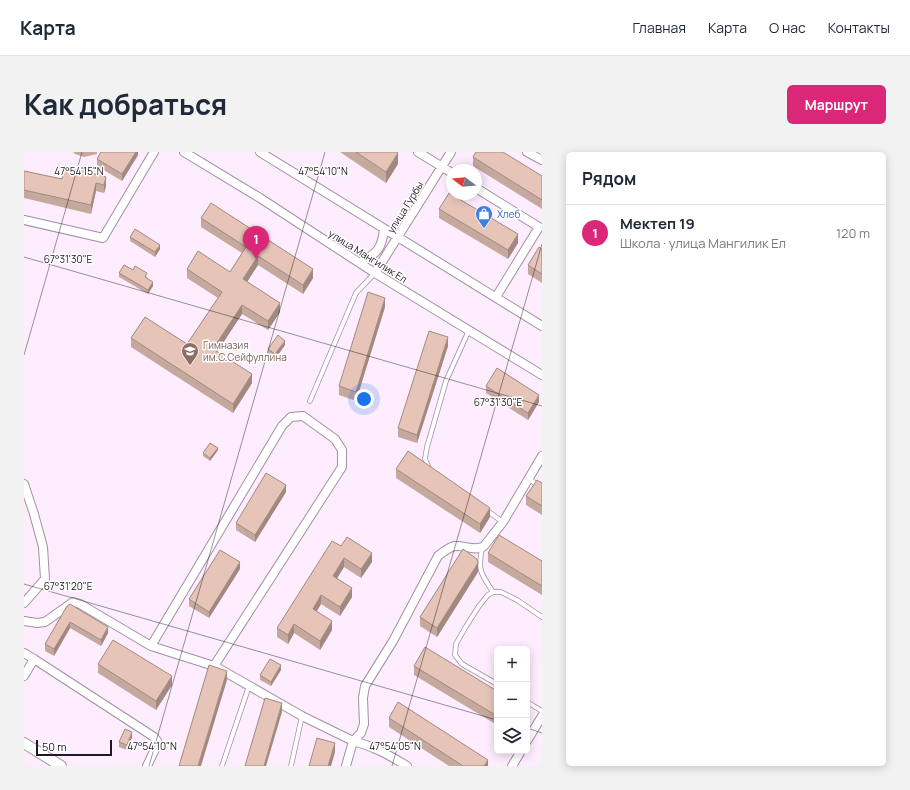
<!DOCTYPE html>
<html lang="ru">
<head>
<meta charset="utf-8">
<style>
	body { margin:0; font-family:Manrope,sans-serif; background:#f2f2f3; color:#1f2937 }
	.controls { position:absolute; right:12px; bottom:12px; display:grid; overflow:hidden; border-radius:6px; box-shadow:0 2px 10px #0003 }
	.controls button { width:36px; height:36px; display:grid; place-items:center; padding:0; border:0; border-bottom:1px solid #e0e1e3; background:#fff; color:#1f2937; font:20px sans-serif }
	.compass { position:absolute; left:422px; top:12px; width:36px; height:36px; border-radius:50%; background:#fff; box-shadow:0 2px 10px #0003; rotate:286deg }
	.scale { position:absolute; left:12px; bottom:10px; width:76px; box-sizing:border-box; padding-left:4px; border:2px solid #201921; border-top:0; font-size:11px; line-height:14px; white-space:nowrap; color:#201921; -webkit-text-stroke:3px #fff; paint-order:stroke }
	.you { position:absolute; left:340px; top:247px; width:14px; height:14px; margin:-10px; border:3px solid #fff; border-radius:50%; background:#1a73e8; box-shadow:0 0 0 6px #1a73e833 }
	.badge { display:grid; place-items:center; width:26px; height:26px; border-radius:50%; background:#db2777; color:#fff; font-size:13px; font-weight:700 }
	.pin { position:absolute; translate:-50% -33px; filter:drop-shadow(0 1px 2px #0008) }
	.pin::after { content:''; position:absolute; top:21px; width:14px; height:12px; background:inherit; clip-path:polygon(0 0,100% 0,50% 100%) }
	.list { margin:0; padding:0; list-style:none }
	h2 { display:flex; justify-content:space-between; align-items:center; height:52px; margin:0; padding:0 16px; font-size:17px }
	h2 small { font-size:13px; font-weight:400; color:#747a83 }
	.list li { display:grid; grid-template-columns:26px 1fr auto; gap:12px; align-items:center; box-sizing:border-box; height:56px; padding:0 16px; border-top:1px solid #e0e1e3 }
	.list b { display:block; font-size:15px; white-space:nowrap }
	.list p { margin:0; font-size:13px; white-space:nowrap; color:#747a83 }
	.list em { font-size:13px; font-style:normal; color:#747a83 }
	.icon { flex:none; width:22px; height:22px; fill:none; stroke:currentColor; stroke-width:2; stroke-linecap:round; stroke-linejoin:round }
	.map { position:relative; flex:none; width:518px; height:614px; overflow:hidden; border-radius:6px }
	header { display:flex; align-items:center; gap:24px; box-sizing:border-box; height:56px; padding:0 20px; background:#fff; border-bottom:1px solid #e0e1e3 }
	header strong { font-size:19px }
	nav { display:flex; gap:22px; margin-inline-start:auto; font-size:14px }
	.intro { display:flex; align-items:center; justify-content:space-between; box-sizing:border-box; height:96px; padding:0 24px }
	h1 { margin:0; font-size:28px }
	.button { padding:10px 18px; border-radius:6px; background:#db2777; color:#fff; font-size:14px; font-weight:700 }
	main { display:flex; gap:24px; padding:0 24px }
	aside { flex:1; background:#fff; border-radius:6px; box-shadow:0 2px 10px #0003 }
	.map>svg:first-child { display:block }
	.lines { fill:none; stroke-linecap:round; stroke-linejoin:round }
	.service-casing { stroke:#a28fa3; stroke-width:5.5 }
	.minor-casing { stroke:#a28fa3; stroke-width:10 }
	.tertiary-casing { stroke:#a28fa3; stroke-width:12 }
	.service { stroke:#fff; stroke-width:4 }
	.minor { stroke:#fff; stroke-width:8 }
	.tertiary { stroke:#fff; stroke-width:10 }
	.wall { fill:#c6a99e }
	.shaded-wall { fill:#a18981 }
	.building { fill:#e6c4b8; stroke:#a18981 }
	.ticks { fill:none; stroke:#201921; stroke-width:1; stroke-opacity:0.45 }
	.labels { text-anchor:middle; stroke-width:3; stroke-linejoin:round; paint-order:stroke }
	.street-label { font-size:10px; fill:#201921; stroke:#fff }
	.shop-label { font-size:10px; fill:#366cbe; stroke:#fff; text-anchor:start }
	.education-label { font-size:10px; fill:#785e54; stroke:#fff; text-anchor:start }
	.ticks-label { font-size:10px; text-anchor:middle; fill:#201921; stroke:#fff; stroke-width:3; stroke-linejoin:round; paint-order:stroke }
</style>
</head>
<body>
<header>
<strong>Карта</strong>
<nav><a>Главная</a><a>Карта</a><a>О нас</a><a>Контакты</a></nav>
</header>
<div class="intro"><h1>Как добраться</h1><a class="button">Маршрут</a></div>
<main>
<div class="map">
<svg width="518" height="614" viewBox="0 0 518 614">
	<rect width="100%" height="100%" fill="#feedfe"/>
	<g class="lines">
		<defs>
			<path id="service" d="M286 249 332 141 351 121
				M405 316 401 307 403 295 422 229 445 178
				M505 327 518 336
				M462 358 479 370
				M458 396C454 419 456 420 469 440
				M473 532 438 512 431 503 432 492 441 476 455 454 464 443 469 440H477L493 448 518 465
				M503 550 518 559
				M198 614 225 534
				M267 614 278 564"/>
			<path id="minor" d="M160 0 236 46 351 121 518 223
				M236 0 518 174
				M394 0 428 21
				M503 0 518 8
				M452 36 515 75 472 145
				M0 68 79 86 130 0
				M336 111C353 101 358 97 360 77
				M351 121 427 0
				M0 332 10 362 19 395 21 427 0 451
				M0 469 13 471 21 470 49 450 56 452 127 494 190 514 318 315V298L311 287 279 264 267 265 258 274 127 494
				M0 501 10 507
				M194 516 278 564 329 589 337 581 340 572 339 546 341 534 369 489 414 404C419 400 425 395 431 394 440 393 452 400 460 394L479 370 518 304
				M0 524 10 507 130 585 133 589V593L123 614
				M503 589 518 564
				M322 614 329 589C349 594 365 603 383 614
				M488 614 497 599"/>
			<path id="tertiary" d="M0 591 37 614"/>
		</defs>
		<use href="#service" class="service-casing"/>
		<use href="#minor" class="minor-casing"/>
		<use href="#tertiary" class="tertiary-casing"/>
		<use href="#service" class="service"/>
		<use href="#minor" class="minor"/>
		<use href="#tertiary" class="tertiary"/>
	</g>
	<path class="wall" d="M49 0H73V2L60 5 51 2Z
		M114 0V3L98 29 73 14V7Z
		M316 0H373L374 12 362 31Z
		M449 5 518 24V57L449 14Z
		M41 14 82 34 80 41 72 39 67 62 0 46V19L38 27Z
		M415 57 494 91 484 107 415 66Z
		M177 66 289 126 279 142 234 113 223 130 256 160 244 178 218 162 193 200 228 231 209 261 107 195V186L163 192 194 146 163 126V117L206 120 218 101 177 75Z
		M106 85 136 97 131 105 106 89Z
		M518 97V131L504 122V113Z
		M109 118 123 125V126L129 134 124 142 95 125V121Z
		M361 155 332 249 315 243V234Z
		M261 193 251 207 244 201V197Z
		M424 194 393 291 374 285V276Z
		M462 234 515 250 504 268 462 241Z
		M194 298 186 309 179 304V301Z
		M372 317 466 365 456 381 372 326Z
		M518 331V363L502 353V344Z
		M262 340 231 390 212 378V371Z
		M317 394 348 410 337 426 320 415 313 426 328 445 316 464 297 452 292 460 308 478 296 498 270 481 264 492 253 485V476Z
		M464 401 518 409V443L464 410Z
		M216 417 185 466 165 454V447Z
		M454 420 413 485 396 474V465Z
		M43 454 84 481 77 494 46 476 30 504 21 499V492Z
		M74 512 148 533 132 558 74 521Z
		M390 514 473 539V573L390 523Z
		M257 518 247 534 236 528V523Z
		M365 566 464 614H425L365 575Z
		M108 585 103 598 95 595V590Z"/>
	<path class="shaded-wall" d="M112 0H114V3L98 29V22Z
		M374 1V12L362 31V20Z
		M82 25V34L80 41V33Z
		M72 31V39L67 62V53Z
		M494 82V91L484 107V98Z
		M136 93V97L131 105V100Z
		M234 104V113L219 136V127Z
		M289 117V126L279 142V133Z
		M129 130V134L124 142V138Z
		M361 146V155L332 249V240Z
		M256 151V160L244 178V169Z
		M218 153V162L189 206V197Z
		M424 185V194L393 291V283Z
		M261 189V193L251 207V202Z
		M228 222V231L209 261V252Z
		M515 243V250L504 268V261Z
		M194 296V298L186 309V306Z
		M262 333V340L231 390V383Z
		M466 356V365L456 381V372Z
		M348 401V410L337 426V417Z
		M320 406V415L309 433V424Z
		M216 410V417L185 466V460Z
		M454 411V420L413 485V476Z
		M328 436V445L316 464V455Z
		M297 443V452L289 466V457Z
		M308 469V478L296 498V489Z
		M46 470V476L30 504V497Z
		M270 472V481L264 492V483Z
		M84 475V481L77 494V488Z
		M257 513V518L247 534V530Z
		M203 519V528L177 614H174Z
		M148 524V533L132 558V549Z
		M258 551V560L242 614H240Z
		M108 580V585L103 598V593Z
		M311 591V600L307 614H304Z
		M464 608V614H460Z"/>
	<path class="building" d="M77 0H112L98 22 73 7Z
		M332 0H373L374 1 362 20Z
		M452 0H479L518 24V48L449 5Z
		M41 14 82 25 80 33 72 31 67 53 0 38V19L38 27Z
		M425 41 494 82 484 98 415 57Z
		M187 51 289 117 279 133 234 104 219 127 256 151 244 169 218 153 189 197 228 222 209 252 107 186 121 165 163 192 198 140 163 117 174 99 206 120 222 95 177 66Z
		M111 77 136 93 131 100 106 85Z
		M515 95 518 97V122L504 113Z
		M100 113 109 118 111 114 123 121 121 125 129 130 124 138 95 121Z
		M344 140 361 146 332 240 315 234Z
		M405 179 424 185 393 283 374 276Z
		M254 183 261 189 251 202 244 197Z
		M473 216 515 243 504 261 462 234Z
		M186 291 194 296 186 306 179 301Z
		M384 299 466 356 456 372 372 317Z
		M242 321 262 333 231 383 212 371Z
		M513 328 518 331V354L502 344Z
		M475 383 518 409V434L464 401Z
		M323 385 348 401 337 417 320 406 309 424 328 436 316 455 297 443 289 457 308 469 296 489 270 472 264 483 253 476 308 389 317 394Z
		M439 397 453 407 454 411 413 476 396 465Z
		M196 398 216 410 185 460 165 447Z
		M46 452 84 475 77 488 46 470 30 497 21 492 43 454Z
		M89 488 148 524 132 549 74 512Z
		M401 495 473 539V564L390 514Z
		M246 507 257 513 247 530 236 523Z
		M185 513 203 519 174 614H155Z
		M241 546 258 551 240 614H221Z
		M374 550 464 608 460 614H439L365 566Z
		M101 577 108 580 103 593 95 590Z
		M293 586 311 591 304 614H285Z"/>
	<path class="ticks" d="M0 105 518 254M0 203 58 0M0 432 473 568M503 576 518 581M125 614 301 0M368 614 518 92"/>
	<defs>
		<symbol id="shop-pin" viewBox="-11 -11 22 30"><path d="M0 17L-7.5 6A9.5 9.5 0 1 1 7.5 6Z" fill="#3f7fe0" stroke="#fff"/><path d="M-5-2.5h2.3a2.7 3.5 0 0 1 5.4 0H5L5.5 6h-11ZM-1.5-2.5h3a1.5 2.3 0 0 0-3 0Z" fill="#fff"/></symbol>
		<symbol id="school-pin" viewBox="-11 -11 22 30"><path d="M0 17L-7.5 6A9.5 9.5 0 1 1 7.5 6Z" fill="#8d6e63" stroke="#fff"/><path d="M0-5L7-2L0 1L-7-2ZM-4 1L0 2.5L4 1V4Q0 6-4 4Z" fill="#fff"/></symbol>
	</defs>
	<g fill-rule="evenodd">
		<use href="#shop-pin" x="450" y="52" width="20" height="27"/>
		<use href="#school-pin" x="156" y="189" width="20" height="27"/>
	</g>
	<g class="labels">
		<g class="street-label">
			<text transform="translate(381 55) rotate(-58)" y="4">улица Гурбы</text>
			<text transform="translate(344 104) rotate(32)" y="4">улица Мангилик Ел</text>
		</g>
		<g class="shop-label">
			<text x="473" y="66">Хлеб</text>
		</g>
		<g class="education-label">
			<text x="179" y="197">Гимназия<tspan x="179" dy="12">им.С.Сейфуллина</tspan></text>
		</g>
	</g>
	<g class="ticks-label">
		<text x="55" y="23">47°54'15"N</text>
		<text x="299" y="23">47°54'10"N</text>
		<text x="44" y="111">67°31'30"E</text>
		<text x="474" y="254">67°31'30"E</text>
		<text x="44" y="438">67°31'20"E</text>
		<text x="128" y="598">47°54'10"N</text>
		<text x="371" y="598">47°54'05"N</text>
	</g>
</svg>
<div class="controls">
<button>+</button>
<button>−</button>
<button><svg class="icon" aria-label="layers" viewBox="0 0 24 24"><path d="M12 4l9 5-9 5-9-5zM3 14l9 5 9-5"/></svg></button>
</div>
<svg class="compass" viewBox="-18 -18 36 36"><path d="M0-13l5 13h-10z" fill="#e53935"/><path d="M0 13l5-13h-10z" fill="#747a83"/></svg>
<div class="scale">50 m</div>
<div class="you"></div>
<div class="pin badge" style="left:232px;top:107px">1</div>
</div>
<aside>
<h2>Рядом<small></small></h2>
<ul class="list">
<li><span class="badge">1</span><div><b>Мектеп 19</b><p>Школа · улица Мангилик Ел</p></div><em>120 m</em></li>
</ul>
</aside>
</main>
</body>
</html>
